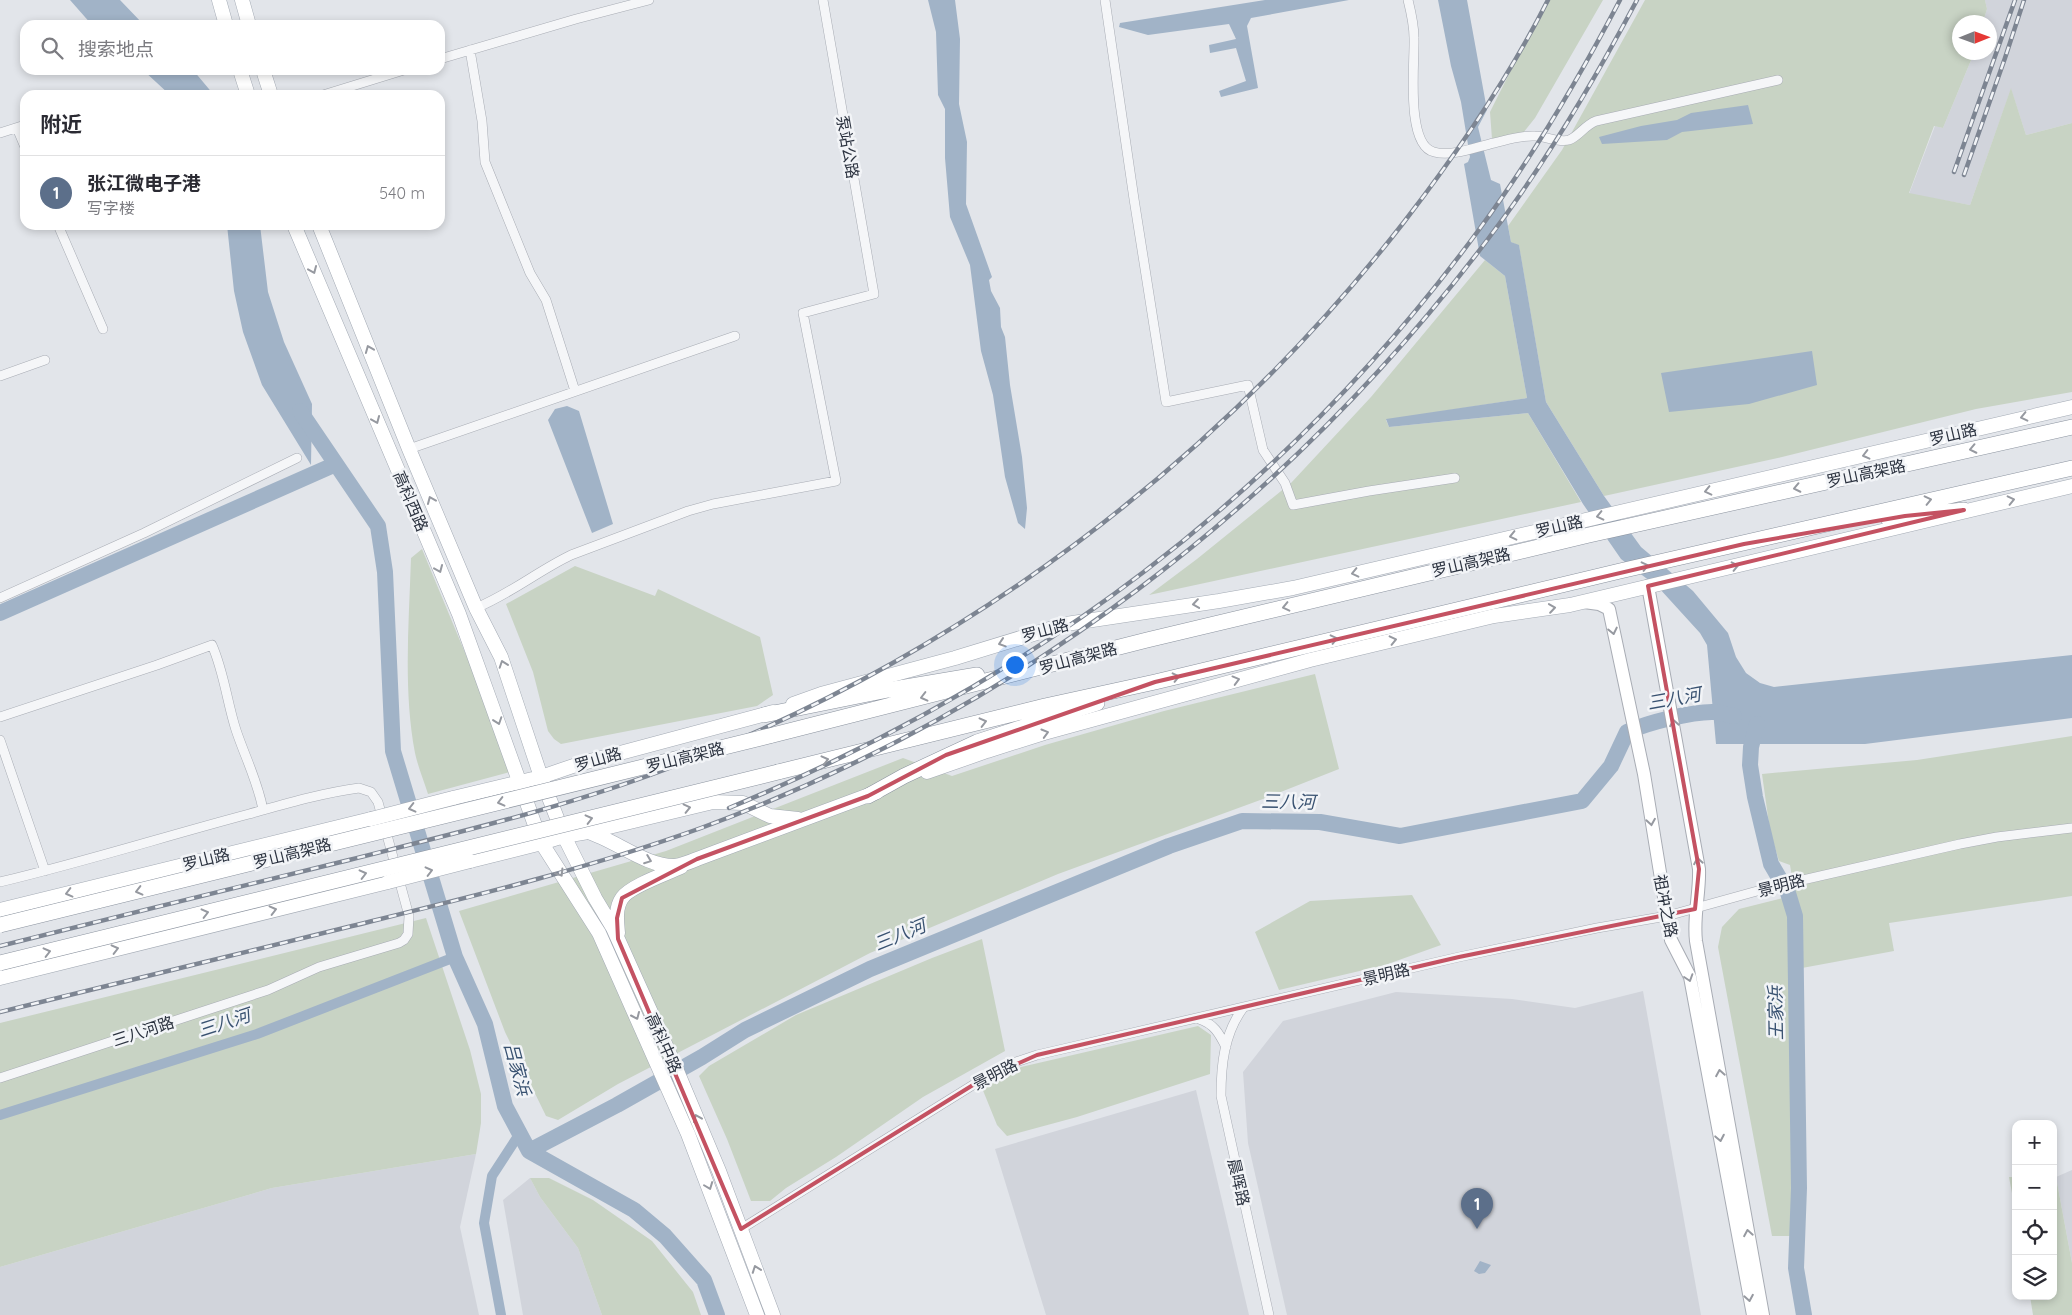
<!DOCTYPE html>
<html lang="zh">
<head>
<meta charset="utf-8">
<style>
	body { margin:0; font-family:Quicksand,"Noto Sans SC",sans-serif; background:#f2f2f3; color:#2b2b33 }
	.controls { position:absolute; right:15px; bottom:15px; display:grid; overflow:hidden; border-radius:10px; box-shadow:0 2px 8px #0003 }
	.controls button { width:45px; height:45px; display:grid; place-items:center; padding:0; border:0; border-bottom:1px solid #e1e1e2; background:#fff; color:#2b2b33; font:25px sans-serif }
	.compass { position:absolute; left:1952px; top:15px; width:45px; height:45px; border-radius:50%; background:#fff; box-shadow:0 2px 8px #0003; rotate:89deg }
	.you { position:absolute; left:1014px; top:664px; width:18px; height:18px; margin:-12px; border:4px solid #fff; border-radius:50%; background:#1a73e8; box-shadow:0 0 0 8px #1a73e833 }
	.badge { display:grid; place-items:center; width:32px; height:32px; border-radius:50%; background:#111827; color:#fff; font-size:16px; font-weight:700 }
	.pin { position:absolute; translate:-50% -41px; filter:drop-shadow(0 1px 2px #0008) }
	.pin::after { content:''; position:absolute; top:26px; width:18px; height:15px; background:inherit; clip-path:polygon(0 0,100% 0,50% 100%) }
	.list { margin:0; padding:0; list-style:none }
	h2 { display:flex; justify-content:space-between; align-items:center; height:65px; margin:0; padding:0 20px; font-size:21px }
	h2 small { font-size:16px; font-weight:400; color:#7c7c81 }
	.list li { display:grid; grid-template-columns:32px 1fr auto; gap:15px; align-items:center; box-sizing:border-box; height:75px; padding:0 20px; border-top:1px solid #e1e1e2 }
	.list b { display:block; font-size:19px; white-space:nowrap }
	.list p { margin:0; font-size:16px; white-space:nowrap; color:#7c7c81 }
	.list em { font-size:16px; font-style:normal; color:#7c7c81 }
	.icon { flex:none; width:28px; height:28px; fill:none; stroke:currentColor; stroke-width:2; stroke-linecap:round; stroke-linejoin:round }
	.map { position:relative; flex:none; width:2072px; height:1315px; overflow:hidden }
	.search { position:absolute; background:#fff; box-shadow:0 2px 8px #0003; left:20px; top:20px; width:425px; height:55px; display:flex; align-items:center; gap:12px; box-sizing:border-box; padding:0 18px; border-radius:15px; color:#7c7c81; font-size:19px }
	.panel { position:absolute; background:#fff; box-shadow:0 2px 8px #0003; left:20px; top:90px; width:425px; height:140px; border-radius:15px }
	.map>svg:first-child { display:block }
	.built { fill:#d1d4db }
	.green { fill:#c8d3c4 }
	.water { fill:#a1b3c7 }
	.lines { fill:none; stroke-linecap:round; stroke-linejoin:round }
	.canal { stroke:#a1b3c7; stroke-width:10 }
	.river { stroke:#a1b3c7; stroke-width:16 }
	.minor-casing { stroke:#a8acb4; stroke-width:10 }
	.secondary-casing { stroke:#a8acb4; stroke-width:14 }
	.primary-casing { stroke:#a3aab4; stroke-width:15 }
	.trunk-casing { stroke:#8b939f; stroke-width:16 }
	.minor { stroke:#f5f6f8; stroke-width:9 }
	.secondary { stroke:#fff; stroke-width:12 }
	.primary { stroke:#fff; stroke-width:14 }
	.trunk { stroke:#fff; stroke-width:15 }
	.rail-casing { stroke:#7d8592; stroke-width:4.5 }
	.rail { stroke:#f2f4f7; stroke-width:2.5; stroke-dasharray:8; stroke-linecap:butt }
	.primary-bridge-casing { stroke:#a3aab4; stroke-width:15; stroke-linecap:butt }
	.trunk-bridge-casing { stroke:#8b939f; stroke-width:16; stroke-linecap:butt }
	.primary-bridge { stroke:#fff; stroke-width:14 }
	.trunk-bridge { stroke:#fff; stroke-width:15 }
	.oneway { stroke:#9699a0 }
	.marked { fill:none; stroke:#c45262; stroke-width:4; stroke-linejoin:round }
	.labels { text-anchor:middle; stroke-width:5; stroke-linejoin:round; paint-order:stroke }
	.street-label { font-size:16px; fill:#2c3340; stroke:#f2f4f7 }
	.water-label { font-size:18px; font-style:italic; fill:#395271; stroke:#f2f4f7 }
</style>
</head>
<body>
<div class="map">
<svg width="2072" height="1315" viewBox="0 0 2072 1315">
	<rect width="100%" height="100%" fill="#e2e5ea"/>
	<path class="built" d="M1985 0H2072V123L2026 135 2011 89 1970 205 1909 194 1935 126 1943 128 1974 53 1990 52V22H1983L1987 9Z
		M1643 991 1701 1315H1287L1248 1143 1243 1072 1283 1021 1396 992 1512 999 1575 1008Z
		M1196 1090 1249 1315H1046L995 1149Z
		M476 1154 460 1227 479 1315H0V1267L272 1188Z
		M2072 1170V1263L2056 1177Z
		M530 1178 540 1197 578 1248 602 1315H523L503 1200Z"/>
	<path class="green" d="M1546 0H1603L1535 118 1523 133 1492 139 1490 112Z
		M1645 0H1985L1987 9 1983 22H1960V52L1974 53 1943 128 1934 126 1909 193 1970 205 2011 88 2026 135 2072 123V392L1976 409 1782 457 1604 496 1546 402 1519 246 1511 242 1508 226 1562 150Z
		M1485 260 1505 276 1527 398 1386 420 1389 427 1528 413 1581 502 1149 595 1197 559 1291 483 1371 397Z
		M422 549 514 771 428 794C424 781 418 767 415 753 403 690 409 622 411 558Z
		M575 566 655 596 658 589 760 637 773 695 757 706 561 744 554 739 548 731 533 672 506 604Z
		M1315 674 1339 769 1263 799 1058 874 870 953 618 1084 558 1120 546 1116 505 1032 459 911 666 851 903 758 952 776 1045 745 1164 711Z
		M2072 736V896L1889 923 1894 951 1802 968 1803 1236H1772L1718 947 1722 927 1739 909 1795 895 1790 865 1779 861 1770 831 1762 774 1917 760Z
		M1412 895 1441 945 1385 965 1279 990 1255 932 1310 901Z
		M426 918 470 1050 481 1094V1123L476 1154 272 1188 0 1267V1023Z
		M982 939 1005 1051 923 1097 836 1157 786 1188 770 1201H751L727 1139 699 1076 709 1066 796 1015 932 958Z
		M1198 1026 1211 1035 1210 1074 1077 1117 1007 1136 997 1125 982 1088 1021 1067Z
		M2009 1177H2016V1215Z
		M2056 1177 2072 1263V1315H2033L2030 1296H2053V1178Z
		M530 1178H549L593 1200 652 1241 693 1292 701 1315H602L578 1248 540 1197Z"/>
	<path class="water" d="M70 0H120L144 25H92Z
		M928 0H955L960 39 959 104 967 142 966 204 992 277 989 280 991 291 1000 308 1001 327 1005 337 1010 385 1022 457 1027 508 1025 529 1018 523 1005 477 993 395 981 351 970 265 950 217 945 158V109L938 95 936 32Z
		M1265 0H1349L1251 18 1247 26 1258 88 1221 97 1219 91 1246 81 1236 48 1210 53 1209 45 1236 39 1229 24 1148 35 1119 27 1120 23Z
		M1438 0H1467L1487 110 1478 127 1491 180 1500 184 1511 242 1519 245 1546 402 1604 496 1641 547 1693 591 1728 633 1736 657 1746 673 1760 683 1774 687 2072 655V718L1865 744H1716L1707 645 1700 633 1659 588 1621 559 1583 504 1528 413 1389 427 1386 419 1527 398 1505 276 1480 256 1464 164 1468 162 1470 157 1461 102 1451 66Z
		M143 70H193L214 95H170Z
		M1748 105 1753 124 1682 132 1667 140 1602 144 1599 137 1641 126 1677 120 1691 113Z
		M227 225H260L268 292 284 342 312 404 311 465 262 385 243 332 234 291Z
		M1812 351 1817 385 1749 404 1669 412 1661 373Z
		M567 406 579 411 613 524 592 533 548 420 555 409Z
		M1480 1261 1491 1265 1485 1273 1479 1274 1474 1271Z"/>
	<g class="lines">
		<path class="canal" d="M0 1115 257 1034 455 957
			M501 1315 484 1223 492 1176 520 1133"/>
		<path class="river" d="M300 411 378 526 385 572 393 751 455 957 485 1024 505 1106 529 1151 634 1210 665 1236 704 1280 717 1315
			M0 613 336 464
			M1757 724 1751 747 1750 765 1755 797 1771 864 1788 893 1795 916 1799 1188 1796 1268 1804 1315
			M529 1151 617 1105 702 1057 745 1030 870 969 1169 846 1242 821 1320 822 1400 836 1582 801 1611 766 1627 732C1646 723 1693 711 1715 712 1721 713 1728 715 1734 716"/>
		<defs>
			<path id="minor" d="M1105 0 1134 199 1166 402 1248 385 1263 450 1285 483 1293 505 1369 491 1455 478
				M1408 0C1411 12 1414 25 1414 38 1415 61 1405 145 1434 152 1452 157 1476 147 1494 143 1507 140 1522 135 1535 136 1545 136 1559 143 1569 140 1578 137 1585 125 1596 121L1778 80
				M470 50 482 121 485 162 530 273 546 300 575 391
				M440 59 576 19 649 0
				M105 95H106
				M323 95 404 70
				M17 128 25 147
				M0 133 25 125
				M58 225 103 329
				M0 376 45 360
				M409 449 735 336
				M0 598 144 533 297 458
				M476 608C510 594 538 571 571 555L688 511 713 504 836 481 803 313 874 294 823 0
				M0 717 157 665 212 645C224 672 227 702 236 730 245 757 258 782 263 810
				M0 740 45 871
				M0 882C84 862 166 836 249 814 285 804 322 793 359 788L371 792 378 802 409 916 408 934 404 940 399 943 319 967 268 990 0 1078
				M1243 1008C1224 1034 1221 1065 1221 1096L1269 1315
				M1199 1019C1214 1024 1219 1033 1226 1047
				M741 1229 981 1080 1016 1062 1037 1055 1459 957 1597 928 1667 916 1768 888 1960 844 1997 837 2072 828"/>
			<path id="secondary" d="M1648 586 1699 869C1700 893 1693 916 1696 941L1763 1315
				M1584 602 1599 604 1609 609 1644 774 1671 940 1690 977 1753 1315"/>
			<path id="primary" d="M219 0 226 25
				M242 0 249 25
				M240 70 248 95
				M263 70 271 95
				M294 225 459 614 541 842 599 933 688 1134 757 1315
				M319 225 409 449 476 608 501 657 541 777 564 836 595 898 613 928 672 1059 719 1171 773 1315
				M793 704 821 694 955 658 1066 624 1219 601 1293 588 2072 407
				M927 772 987 751 1044 733 1310 660 1494 616 1570 605 2072 486
				M453 798 541 777 579 764 773 712
				M588 832C615 840 647 867 675 866 682 865 690 862 697 859L877 792
				M470 861 538 844 564 836 588 832 713 802 743 803 770 816 798 819
				M0 910 371 819
				M618 933C617 922 615 908 622 898 630 886 666 874 681 867
				M0 978 388 882"/>
			<path id="trunk" d="M1889 520 1905 516 1964 510
				M764 715 888 690 977 675
				M769 736 1147 640 1589 535 2072 427
				M778 772 1045 706 1155 682 1620 571 2072 468
				M868 796 904 776 977 742 1097 703"/>
		</defs>
		<use href="#minor" class="minor-casing"/>
		<use href="#secondary" class="secondary-casing"/>
		<use href="#primary" class="primary-casing"/>
		<use href="#trunk" class="trunk-casing"/>
		<use href="#minor" class="minor"/>
		<use href="#secondary" class="secondary"/>
		<use href="#primary" class="primary"/>
		<use href="#trunk" class="trunk"/>
		<defs>
			<path id="rail" d="M1954 172 2015 0
				M1964 175 2005 58 2024 0
				M729 808C1032 682 1282 497 1478 231 1532 158 1578 80 1620 0
				M0 946C116 917 233 888 349 860 460 832 571 806 677 765 963 654 1216 464 1404 222 1458 152 1508 79 1548 0
				M0 1012C117 983 235 955 352 926 470 897 587 869 701 828 1014 713 1288 505 1488 239 1545 164 1593 83 1637 0"/>
		</defs>
		<use href="#rail" class="rail-casing"/>
		<use href="#rail" class="rail"/>
		<defs>
			<path id="primary-bridge" d="M371 819 453 798
				M388 882 470 861"/>
			<path id="trunk-bridge" d="M0 925 769 736
				M0 963 778 772"/>
		</defs>
		<use href="#primary-bridge" class="primary-bridge-casing"/>
		<use href="#trunk-bridge" class="trunk-bridge-casing"/>
		<use href="#primary-bridge" class="primary-bridge"/>
		<use href="#trunk-bridge" class="trunk-bridge"/>
	</g>
	<defs><path id="oneway-chevron" d="M-2-3.5L2.5 0L-2 3.5" fill="none" stroke-width="1.6" stroke-linecap="round" stroke-linejoin="round" transform="scale(1.25)"/></defs>
	<g class="oneway">
		<use href="#oneway-chevron" transform="translate(313 270) rotate(67)"/>
		<use href="#oneway-chevron" transform="translate(369 349) rotate(-112)"/>
		<use href="#oneway-chevron" transform="translate(2024 417) rotate(167)"/>
		<use href="#oneway-chevron" transform="translate(376 420) rotate(67)"/>
		<use href="#oneway-chevron" transform="translate(1973 449) rotate(168)"/>
		<use href="#oneway-chevron" transform="translate(1866 455) rotate(166)"/>
		<use href="#oneway-chevron" transform="translate(1797 488) rotate(168)"/>
		<use href="#oneway-chevron" transform="translate(1708 491) rotate(167)"/>
		<use href="#oneway-chevron" transform="translate(431 500) rotate(-113)"/>
		<use href="#oneway-chevron" transform="translate(1928 500) rotate(-13)"/>
		<use href="#oneway-chevron" transform="translate(2011 500) rotate(-13)"/>
		<use href="#oneway-chevron" transform="translate(1600 516) rotate(167)"/>
		<use href="#oneway-chevron" transform="translate(1513 536) rotate(167)"/>
		<use href="#oneway-chevron" transform="translate(1645 566) rotate(-13)"/>
		<use href="#oneway-chevron" transform="translate(1735 566) rotate(-13)"/>
		<use href="#oneway-chevron" transform="translate(439 569) rotate(67)"/>
		<use href="#oneway-chevron" transform="translate(1355 573) rotate(167)"/>
		<use href="#oneway-chevron" transform="translate(1196 604) rotate(172)"/>
		<use href="#oneway-chevron" transform="translate(1286 607) rotate(167)"/>
		<use href="#oneway-chevron" transform="translate(1552 608) rotate(-8)"/>
		<use href="#oneway-chevron" transform="translate(1613 631) rotate(78)"/>
		<use href="#oneway-chevron" transform="translate(1334 639) rotate(-13)"/>
		<use href="#oneway-chevron" transform="translate(1393 640) rotate(-13)"/>
		<use href="#oneway-chevron" transform="translate(1002 643) rotate(162)"/>
		<use href="#oneway-chevron" transform="translate(503 664) rotate(-109)"/>
		<use href="#oneway-chevron" transform="translate(1176 677) rotate(-13)"/>
		<use href="#oneway-chevron" transform="translate(1236 680) rotate(-15)"/>
		<use href="#oneway-chevron" transform="translate(924 697) rotate(166)"/>
		<use href="#oneway-chevron" transform="translate(498 721) rotate(71)"/>
		<use href="#oneway-chevron" transform="translate(983 722) rotate(-14)"/>
		<use href="#oneway-chevron" transform="translate(1674 723) rotate(-100)"/>
		<use href="#oneway-chevron" transform="translate(1045 733) rotate(-16)"/>
		<use href="#oneway-chevron" transform="translate(825 760) rotate(-14)"/>
		<use href="#oneway-chevron" transform="translate(501 802) rotate(166)"/>
		<use href="#oneway-chevron" transform="translate(412 808) rotate(166)"/>
		<use href="#oneway-chevron" transform="translate(687 808) rotate(-13)"/>
		<use href="#oneway-chevron" transform="translate(589 819) rotate(-14)"/>
		<use href="#oneway-chevron" transform="translate(1651 822) rotate(81)"/>
		<use href="#oneway-chevron" transform="translate(648 860) rotate(21)"/>
		<use href="#oneway-chevron" transform="translate(1698 861) rotate(-100)"/>
		<use href="#oneway-chevron" transform="translate(429 871) rotate(-14)"/>
		<use href="#oneway-chevron" transform="translate(560 873) rotate(58)"/>
		<use href="#oneway-chevron" transform="translate(363 874) rotate(-14)"/>
		<use href="#oneway-chevron" transform="translate(139 891) rotate(166)"/>
		<use href="#oneway-chevron" transform="translate(69 893) rotate(166)"/>
		<use href="#oneway-chevron" transform="translate(273 910) rotate(-14)"/>
		<use href="#oneway-chevron" transform="translate(205 913) rotate(-14)"/>
		<use href="#oneway-chevron" transform="translate(115 949) rotate(-14)"/>
		<use href="#oneway-chevron" transform="translate(47 952) rotate(-14)"/>
		<use href="#oneway-chevron" transform="translate(1689 978) rotate(72)"/>
		<use href="#oneway-chevron" transform="translate(636 1016) rotate(66)"/>
		<use href="#oneway-chevron" transform="translate(1720 1073) rotate(-100)"/>
		<use href="#oneway-chevron" transform="translate(697 1118) rotate(-113)"/>
		<use href="#oneway-chevron" transform="translate(1720 1138) rotate(79)"/>
		<use href="#oneway-chevron" transform="translate(709 1186) rotate(69)"/>
		<use href="#oneway-chevron" transform="translate(1748 1233) rotate(-100)"/>
		<use href="#oneway-chevron" transform="translate(756 1269) rotate(-110)"/>
		<use href="#oneway-chevron" transform="translate(1749 1298) rotate(80)"/>
	</g>
	<path class="marked" d="M1964 510 1648 586 1699 869 1695 909 1459 957 1037 1055 981 1080 741 1229 618 939 617 918 622 898 697 859 868 796 946 755 1155 682 1744 544 1905 516Z"/>
	<g class="labels">
		<g class="street-label">
			<text transform="translate(848 147) rotate(80)" y="6">泵站公路</text>
			<text transform="translate(1953 434) rotate(-13)" y="6">罗山路</text>
			<text transform="translate(1866 473) rotate(-12)" y="6">罗山高架路</text>
			<text transform="translate(411 501) rotate(67)" y="6">高科西路</text>
			<text transform="translate(1559 526) rotate(-13)" y="6">罗山路</text>
			<text transform="translate(1471 562) rotate(-13)" y="6">罗山高架路</text>
			<text transform="translate(1045 630) rotate(-15)" y="6">罗山路</text>
			<text transform="translate(1078 658) rotate(-15)" y="6">罗山高架路</text>
			<text transform="translate(685 757) rotate(-14)" y="6">罗山高架路</text>
			<text transform="translate(598 759) rotate(-16)" y="6">罗山路</text>
			<text transform="translate(292 853) rotate(-14)" y="6">罗山高架路</text>
			<text transform="translate(206 859) rotate(-14)" y="6">罗山路</text>
			<text transform="translate(1781 885) rotate(-14)" y="6">景明路</text>
			<text transform="translate(1666 906) rotate(79)" y="6">祖冲之路</text>
			<text transform="translate(1386 974) rotate(-13)" y="6">景明路</text>
			<text transform="translate(143 1031) rotate(-18)" y="6">三八河路</text>
			<text transform="translate(664 1043) rotate(66)" y="6">高科中路</text>
			<text transform="translate(995 1074) rotate(-27)" y="6">景明路</text>
			<text transform="translate(1239 1182) rotate(77)" y="6">晨晖路</text>
		</g>
		<g class="water-label">
			<text transform="translate(1674 699) rotate(-10)" y="6">三八河</text>
			<text transform="translate(1288 802) rotate(1)" y="6">三八河</text>
			<text transform="translate(900 935) rotate(-22)" y="6">三八河</text>
			<text transform="translate(1776 1013) rotate(-91)" y="6">王家浜</text>
			<text transform="translate(224 1023) rotate(-18)" y="6">三八河</text>
			<text transform="translate(517 1069) rotate(75)" y="6">吕家浜</text>
		</g>
	</g>
</svg>
<div class="controls">
<button>+</button>
<button>−</button>
<button><svg class="icon" aria-label="locate" viewBox="0 0 24 24"><circle cx="12" cy="12" r="6"/><path d="M12 2v4M12 18v4M2 12h4M18 12h4"/></svg></button>
<button><svg class="icon" aria-label="layers" viewBox="0 0 24 24"><path d="M12 4l9 5-9 5-9-5zM3 14l9 5 9-5"/></svg></button>
</div>
<svg class="compass" viewBox="-18 -18 36 36"><path d="M0-13l5 13h-10z" fill="#e53935"/><path d="M0 13l5-13h-10z" fill="#7c7c81"/></svg>
<div class="you"></div>
<div class="pin badge" style="left:1477px;top:1229px;background:#5c6f8a">1</div>
<div class="search"><svg class="icon" aria-label="search" viewBox="0 0 24 24"><circle cx="10" cy="10" r="6"/><path d="M15 15l6 6"/></svg>搜索地点</div>
<section class="panel">
<h2>附近<small></small></h2>
<ul class="list">
<li><span class="badge" style="background:#5c6f8a">1</span><div><b>张江微电子港</b><p>写字楼</p></div><em>540 m</em></li>
</ul>
</section>
</div>
</body>
</html>
